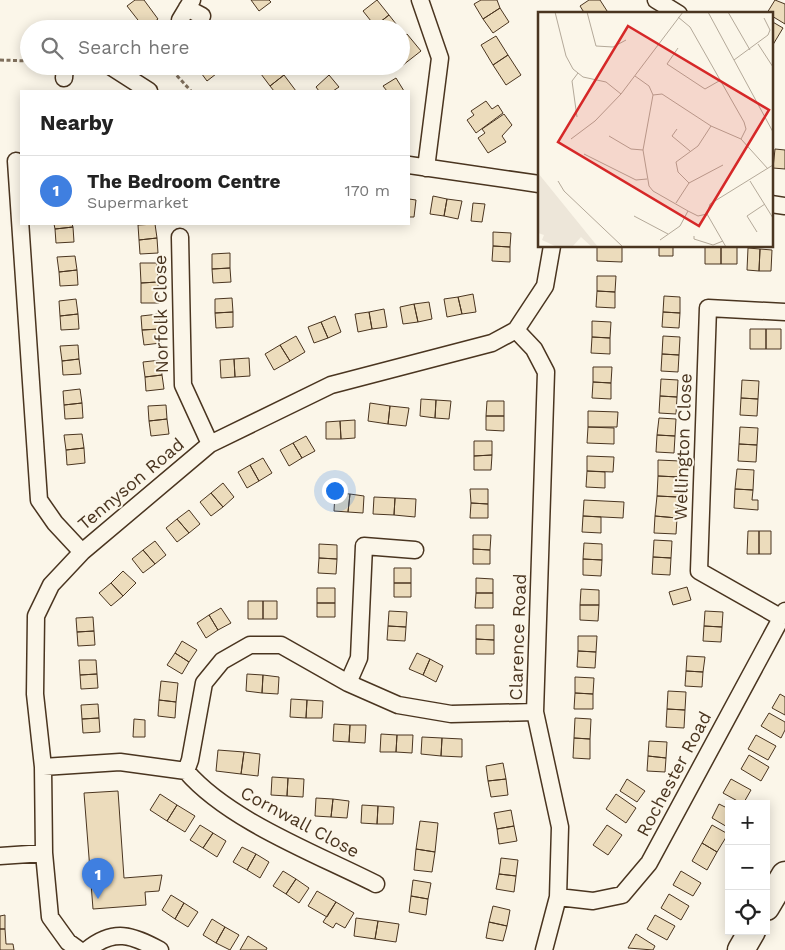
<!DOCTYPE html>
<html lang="en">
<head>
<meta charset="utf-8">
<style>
	body { margin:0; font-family:"Work Sans",sans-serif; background:#f2f2f2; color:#222 }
	.controls { position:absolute; right:15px; bottom:15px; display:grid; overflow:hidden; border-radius:0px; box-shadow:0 2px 12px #0003 }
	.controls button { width:45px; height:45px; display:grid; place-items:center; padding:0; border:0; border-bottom:1px solid #e0e0e0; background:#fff; color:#222; font:25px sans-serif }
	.you { position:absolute; left:334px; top:490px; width:18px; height:18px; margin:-12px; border:4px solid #fff; border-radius:50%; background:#1a73e8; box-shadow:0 0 0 8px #1a73e833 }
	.badge { display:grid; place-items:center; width:32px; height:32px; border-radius:50%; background:#ea580c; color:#fff; font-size:16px; font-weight:700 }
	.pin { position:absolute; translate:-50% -41px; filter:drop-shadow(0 1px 2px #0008) }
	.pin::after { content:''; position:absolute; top:26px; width:18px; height:15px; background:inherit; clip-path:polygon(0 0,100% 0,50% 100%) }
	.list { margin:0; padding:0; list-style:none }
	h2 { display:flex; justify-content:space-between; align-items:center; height:65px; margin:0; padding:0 20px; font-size:21px }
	h2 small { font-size:16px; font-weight:400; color:#767676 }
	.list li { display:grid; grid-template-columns:32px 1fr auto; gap:15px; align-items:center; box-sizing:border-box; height:70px; padding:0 20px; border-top:1px solid #e0e0e0 }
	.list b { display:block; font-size:19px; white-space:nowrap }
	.list p { margin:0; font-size:16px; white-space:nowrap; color:#767676 }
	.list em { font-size:16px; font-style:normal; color:#767676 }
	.icon { flex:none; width:28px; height:28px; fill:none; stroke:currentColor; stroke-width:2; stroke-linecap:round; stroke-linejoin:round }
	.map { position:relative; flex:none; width:785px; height:950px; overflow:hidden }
	.search { position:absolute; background:#fff; box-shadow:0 2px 12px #0003; left:20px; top:20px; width:390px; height:55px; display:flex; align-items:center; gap:12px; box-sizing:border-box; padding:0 18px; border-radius:28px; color:#767676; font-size:19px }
	.panel { position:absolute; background:#fff; box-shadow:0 2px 12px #0003; left:20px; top:90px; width:390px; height:135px; border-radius:0px }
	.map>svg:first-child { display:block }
	.building { fill:#ecdcbc; stroke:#4a3520 }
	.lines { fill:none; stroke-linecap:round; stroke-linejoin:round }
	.minor-casing { stroke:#4a3520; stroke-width:19 }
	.primary-casing { stroke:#4a3520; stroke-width:29 }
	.path { stroke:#7f6f5c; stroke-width:3; stroke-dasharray:4 2.5; stroke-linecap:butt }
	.minor { stroke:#fbf6e9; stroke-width:16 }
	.primary { stroke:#fbf6e9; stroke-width:26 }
	.labels { text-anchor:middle; stroke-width:4; stroke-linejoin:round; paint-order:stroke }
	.street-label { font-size:18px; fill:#4a3520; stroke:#fbf6e9 }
	.inset-road { fill:none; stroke:#b4a999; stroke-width:1 }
	.view { fill:#d62828; fill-opacity:0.15; stroke:#d62828; stroke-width:2.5 }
	.inset-edge { fill:none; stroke:#4a3520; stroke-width:2.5 }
</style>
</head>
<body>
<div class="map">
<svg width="785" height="950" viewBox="0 0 785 950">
	<rect width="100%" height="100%" fill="#fbf6e9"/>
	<path class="building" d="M135 0H144L158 19 145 29 127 6Z
		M251 0H269L271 2 259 11Z
		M377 0 389 15 375 26 363 11Z
		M481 0H497L500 8 483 19 474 4Z
		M589 0H600L609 14H585L580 6Z
		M775 0 785 4V24L767 13Z
		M500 8 509 22 493 33 483 19Z
		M389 15 400 29H377L375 26Z
		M771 21 783 28 771 48Z
		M407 34 421 51 403 65 401 39Z
		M496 36 508 55 493 65 481 45Z
		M508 55 521 75 506 85 493 65Z
		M196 66H225V67L207 81Z
		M263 66H278L284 75 270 86 258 70Z
		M284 75 296 91H274L270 86Z
		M329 75 339 87 333 91H319L316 87Z
		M396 78 404 91H387L383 86Z
		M486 101 492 109 498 105 503 113 476 133 467 120 474 115 471 111Z
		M504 114 512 125 502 136 506 142 488 153 478 138 485 133 482 129Z
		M775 149 785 150V169L773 168Z
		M433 196 447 199 444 216 430 214Z
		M409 199 416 200 414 217H409Z
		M447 199 462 201 458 219 444 216Z
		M473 203 485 204 482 222 471 221Z
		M54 224H72L73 227 55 229Z
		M155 224 157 238 139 240 138 225Z
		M73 227 74 242 56 243 55 229Z
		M493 232 511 233 510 247 493 246Z
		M157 238 158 253 140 254 139 240Z
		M493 246 510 247V262L492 261Z
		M597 246 622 247V262L597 261Z
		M673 246V256H659V247H647Z
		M705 246H721V264H705Z
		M721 246H737V264H721Z
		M748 248 760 249 759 271 747 270Z
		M760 249 772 250 771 271H759Z
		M230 253V268L212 269V254Z
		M75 256 77 270 59 272 57 257Z
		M140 263H157L158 282 141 283Z
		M230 268 231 282 213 283 212 269Z
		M77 270 78 285 60 286 59 272Z
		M597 276H616L615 292 597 291Z
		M158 282 159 303H141V283Z
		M597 291 615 292V308L596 307Z
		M473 294 476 312 462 314 458 297Z
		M664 296 680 297V313L663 312Z
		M458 297 462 314 447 317 444 299Z
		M232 298 233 312 215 313V299Z
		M76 299 78 314 60 316 59 301Z
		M429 302 432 319 418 322 414 304Z
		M414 304 418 322 403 324 400 307Z
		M384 309 387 327 372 329 369 312Z
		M233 312V327L216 328 215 313Z
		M369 312 372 329 358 332 355 314Z
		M663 312 680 313 679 328 662 327Z
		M78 314 79 329 61 330 60 316Z
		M159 314 160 329 142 330 141 316Z
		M335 316 341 332 328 338 321 322Z
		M592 321 611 322 610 338 592 337Z
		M321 322 328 338 314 343 308 327Z
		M160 329 161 343 144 345 142 330Z
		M750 329H766V349H750Z
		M766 329H781V349H766Z
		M296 336 305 352 290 361 280 345Z
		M663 336 680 337 679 355 662 354Z
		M592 337 610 338V354L591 353Z
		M78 345 79 359 62 361 60 346Z
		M280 345 290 361 274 370 265 354Z
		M662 354 679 355 678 372 661 371Z
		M249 358 250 376 235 377 234 359Z
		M79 359 81 374 63 375 62 361Z
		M234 359 235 377 221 378 220 360Z
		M161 360 162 375 145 377 143 362Z
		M593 367H612L611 383 593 382Z
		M162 375 164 389 146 391 145 377Z
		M661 379 678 380 677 397 660 396Z
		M742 380 759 381 758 399 741 398Z
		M593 382 611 383V399L592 398Z
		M80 389 82 403 64 405 63 391Z
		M660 396 677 397 676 414 659 413Z
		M741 398 758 399 757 416 740 415Z
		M421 399 436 400 435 418 420 416Z
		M436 400 451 401 449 419 435 418Z
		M487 401H504V416H486Z
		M82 403 83 418 65 419 64 405Z
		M370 403 390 406 388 424 368 421Z
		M166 405 167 419 149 421 148 406Z
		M390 406 409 408 406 426 388 424Z
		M588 411 618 412 617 427H588Z
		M486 416H504V431L486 430Z
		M659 418 676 419 675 436 657 435Z
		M167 419 169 434 151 436 149 421Z
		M355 420V438L341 439 340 421Z
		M340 421 341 439H326V422Z
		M588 427 614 428V444L587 443Z
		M740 427 758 428 757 445 739 444Z
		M82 434 84 448 66 450 64 435Z
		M657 435 675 436 674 453 656 452Z
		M306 436 315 451 302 458 293 443Z
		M474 441H492V455L474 456Z
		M293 443 302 458 289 466 280 450Z
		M739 444 757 445 756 462 738 461Z
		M84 448 85 463 67 465 66 450Z
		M492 455 491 470H474V456Z
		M587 456 614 457 613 472 587 471Z
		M263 458 272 473 259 481 250 465Z
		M658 460 680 461 679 477 658 476Z
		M250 465 259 481 247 488 238 472Z
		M737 469 754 470 753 490 735 489Z
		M587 471 605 472V488L586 487Z
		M658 476 679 477 678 497 657 496Z
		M223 483 234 497 223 507 211 493Z
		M470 489H488V504L471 503Z
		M735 489 753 490 752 500H758V510L734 508Z
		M211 493 223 507 211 516 200 502Z
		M335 493 350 494 348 512 334 511Z
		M350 494 364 496 363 513 348 512Z
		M657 496 678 497 677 518 655 516Z
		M374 497 395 498 394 515 373 514Z
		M395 498 416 499 415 517 394 515Z
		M584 500 624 502 623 518 583 516Z
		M471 503 488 504V518H470Z
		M189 510 200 524 189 533 177 519Z
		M583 516 601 517V533L582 532Z
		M655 516 677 518 676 534 654 533Z
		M177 519 189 533 177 542 166 528Z
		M748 531H759V554H747Z
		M759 531H771V554H759Z
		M473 535H491L490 550 473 549Z
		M654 540 672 541 671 558 653 557Z
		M155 541 166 555 155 564 143 550Z
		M584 543 602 544V560L583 559Z
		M319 544 337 545V559L319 558Z
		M473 549 490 550V564H473Z
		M143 550 155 564 143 573 132 559Z
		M653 557 671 558 670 575 652 574Z
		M319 558 337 559 336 574 318 573Z
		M583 559 602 560 601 576 583 575Z
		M394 568H411V583H394Z
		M123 571 136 583 123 596 111 583Z
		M476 578 493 579V593H476Z
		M111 583 123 596 111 606 99 593Z
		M394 583H411V597H394Z
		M687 587 691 600 673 605 669 592Z
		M317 588H335V603H317Z
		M581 589 599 590V605H580Z
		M476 593H493V608H475Z
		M248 601H263V619H248Z
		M263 601H277V619H263Z
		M317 603H335V617H317Z
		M580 605H599L598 621 580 620Z
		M221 608 231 623 218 630 209 615Z
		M389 611 407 612 406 627 388 626Z
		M705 611 723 612 722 627 704 626Z
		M209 615 218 630 206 638 197 623Z
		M93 617 94 631 77 632 76 618Z
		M476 625H494V640L476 639Z
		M388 626 406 627 405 641 387 640Z
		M704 626 722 627 721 642 703 641Z
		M94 631 95 645 78 646 77 632Z
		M578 636H597L596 652 578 651Z
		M476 639 494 640V654H476Z
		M182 641 197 650 189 662 175 653Z
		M578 651 596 652 595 668 577 667Z
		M175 653 189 662 182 674 167 665Z
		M417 653 430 659 423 675 409 669Z
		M687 656 705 657 703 672 686 671Z
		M430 659 443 666 436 682 423 675Z
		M79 660H96L97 674 80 675Z
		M686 671 703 672 702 687 685 686Z
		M97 674 98 688 81 689 80 675Z
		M247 674 263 675 262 693 246 691Z
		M263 675 279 677 278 694 262 693Z
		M575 677 594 678 593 694 575 693Z
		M161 681 178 683 176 702 159 700Z
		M668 691 686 692 685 710 667 709Z
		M575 693 593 694V709H574Z
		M780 694 785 697V715L772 708Z
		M291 699 307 700 306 718 290 717Z
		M159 700 176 702 175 718 158 716Z
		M307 700 323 701 322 718H306Z
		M98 704 99 718 82 719 81 705Z
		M667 709 685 710 684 728 666 727Z
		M769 713 785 722V730L781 738 761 726Z
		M99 718 100 732 83 733 82 719Z
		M575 718 591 719 590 739 574 738Z
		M134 719 145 720V737H133Z
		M334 724 350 725 349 742 333 741Z
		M350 725H366L365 743 349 742Z
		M381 734 397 735 396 752H380Z
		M397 735H413L412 753 396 752Z
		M756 735 776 746 768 760 748 749Z
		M422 737 442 738 441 756 421 754Z
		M442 738 462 739V757L441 756Z
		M574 738 590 739V759L573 758Z
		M649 741 667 742 666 758 648 756Z
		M218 750 244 752 241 774 216 771Z
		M244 752 260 754 258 776 241 774Z
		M749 755 769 767 761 781 741 769Z
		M648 756 666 758 665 772 647 771Z
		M503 763 506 779 488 781 486 766Z
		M272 777 288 778 287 796 271 795Z
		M288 778 304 779 303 797 287 796Z
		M506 779 508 795 491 797 488 781Z
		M627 779 645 791 637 802 620 791Z
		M731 779 751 790 743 804 723 793Z
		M118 791 124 878 162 875 159 891 145 892 146 905 93 909 84 793Z
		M160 794 177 805 167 821 150 810Z
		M616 794 636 808 626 823 606 809Z
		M316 798 333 799 331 817 315 816Z
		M333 799 349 801 347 818 331 817Z
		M719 804 729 809V828L712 818Z
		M177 805 195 816 185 832 167 821Z
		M362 805 378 806 377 824 361 823Z
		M378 806 394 807 393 824H377Z
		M511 810 514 826 497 829 494 813Z
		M420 821 438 823 435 852 416 849Z
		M200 825 213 833 203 848 190 840Z
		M607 825 622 835 608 855 593 845Z
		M712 825 728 834 717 852 702 843Z
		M514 826 517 841 499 844 497 829Z
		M213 833 226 841 217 857 203 848Z
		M702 843 717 852 707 870 692 861Z
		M242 847 256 854 247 870 233 862Z
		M416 849 435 852 432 872 414 870Z
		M256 854 269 862 260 878 247 870Z
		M501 858 518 860 516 876 499 874Z
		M283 871 296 879 286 894 273 886Z
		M681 871 701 883 693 896 673 885Z
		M499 874 516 876 514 892 496 889Z
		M296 879 309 888 299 903 286 894Z
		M413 880 431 883 428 899 411 896Z
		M317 891 336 902 327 917 308 906Z
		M669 894 689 906 681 920 661 908Z
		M171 895 184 903 175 919 162 910Z
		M411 896 428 899 426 915 409 912Z
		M336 902 354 913 345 928 336 923 333 928 323 922Z
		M184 903 198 912 188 927 175 919Z
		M493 906 510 910 507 926 489 922Z
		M5 915V929H0V916Z
		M655 915 675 926 667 940 647 929Z
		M356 918 378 921 375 939 354 936Z
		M212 919 225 927 216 943 203 935Z
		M378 921 399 924 396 942 375 939Z
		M489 922 507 926 503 941 486 938Z
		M225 927 239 935 230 950 216 943Z
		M0 929H5L6 944H13L14 950H0Z
		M636 934 655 946 653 950 628 948Z
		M248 936 267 948 266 950H240Z"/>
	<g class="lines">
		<defs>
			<path id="minor" d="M420 0 440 58 426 168
				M656 0 679 14
				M187 8 202 16
				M180 20 192 0
				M110 66 149 91
				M64 78 65 66
				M16 161 39 500 55 523 82 552
				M409 165 539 184
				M771 204 785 206
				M180 237 183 385 210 444
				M516 330 534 349 546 372 535 712 560 827 558 897 544 950
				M780 617 699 571 708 308 785 312
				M348 683 359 658 364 546 415 550
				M43 767 120 762 186 771 190 760 204 683 222 661 250 645H281L348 683 398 705 451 714 535 712
				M186 771C229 821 317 854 376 884
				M0 856 44 853
				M558 897 593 901 622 895 649 863 785 611
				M79 950 68 942 50 917 44 853 43 767 35 694 36 616 51 585 82 552 210 444 331 385 492 343 516 330 545 286 552 246
				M87 950C114 928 132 935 160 950"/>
			<path id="primary" d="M766 907 785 875
				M741 950 752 931"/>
		</defs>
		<use href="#minor" class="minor-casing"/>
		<use href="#primary" class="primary-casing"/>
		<path class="path" d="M0 60 29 61
			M168 66 191 91
			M153 74 161 66"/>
		<use href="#minor" class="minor"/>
		<use href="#primary" class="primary"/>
	</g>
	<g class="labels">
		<g class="street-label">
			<text transform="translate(161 314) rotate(-91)" y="6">Norfolk Close</text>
			<text transform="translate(683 447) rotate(-88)" y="6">Wellington Close</text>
			<text transform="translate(131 484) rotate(-40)" y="6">Tennyson Road</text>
			<text transform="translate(518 637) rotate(-88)" y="6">Clarence Road</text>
			<text transform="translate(674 774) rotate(-62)" y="6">Rochester Road</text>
			<text transform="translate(300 822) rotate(28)" y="6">Cornwall Close</text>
		</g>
	</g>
	<g transform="translate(538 12)">
		<rect width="235" height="235" fill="#fbf6e9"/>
		<path d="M0 161 60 235H54L43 225 34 235H19L4 228 6 223 0 221Z" fill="#ede6d9"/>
		<path class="inset-road" d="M17 0 28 44 35 57 45 65 68 70 83 82M49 0 58 34 75 35 88 28M170 0 235 120M190 0 212 38M140 5 152 15 206 110 208 117 203 127M220 32 235 55M140 36 129 52 167 77 181 69M196 48 230 23 232 18 226 6M97 64 111 74 115 83 105 138 111 174 115 179 150 199 160 204 169 202 188 235M115 83 124 82 173 114 203 127 230 157M39 105 34 69 40 61M139 117 134 124 152 139M71 124 93 137 105 138M33 127 57 109 83 82 145 0M46 142 98 168 109 167M20 169 26 179 85 235M212 169 235 206M151 171 185 153M138 191 151 171 140 160 138 150 160 134 173 114M169 202 172 192 235 153M96 204 130 222M219 220 209 204 227 192M156 224V227L175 233 185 229M122 228 142 214 150 199"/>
		<path class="view" d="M90 14 231 98 161 214 20 130Z"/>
		<rect width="235" height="235" class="inset-edge"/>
	</g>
</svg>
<div class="controls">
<button>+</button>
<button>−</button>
<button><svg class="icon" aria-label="locate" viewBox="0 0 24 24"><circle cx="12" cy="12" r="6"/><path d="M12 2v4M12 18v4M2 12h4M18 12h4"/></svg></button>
</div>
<div class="you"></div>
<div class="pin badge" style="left:98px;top:899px;background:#3f7fe0">1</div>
<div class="search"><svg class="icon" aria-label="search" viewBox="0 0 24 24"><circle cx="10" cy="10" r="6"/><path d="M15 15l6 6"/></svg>Search here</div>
<section class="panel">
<h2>Nearby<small></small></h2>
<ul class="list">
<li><span class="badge" style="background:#3f7fe0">1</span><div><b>The Bedroom Centre</b><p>Supermarket</p></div><em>170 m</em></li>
</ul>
</section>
</div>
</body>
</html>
